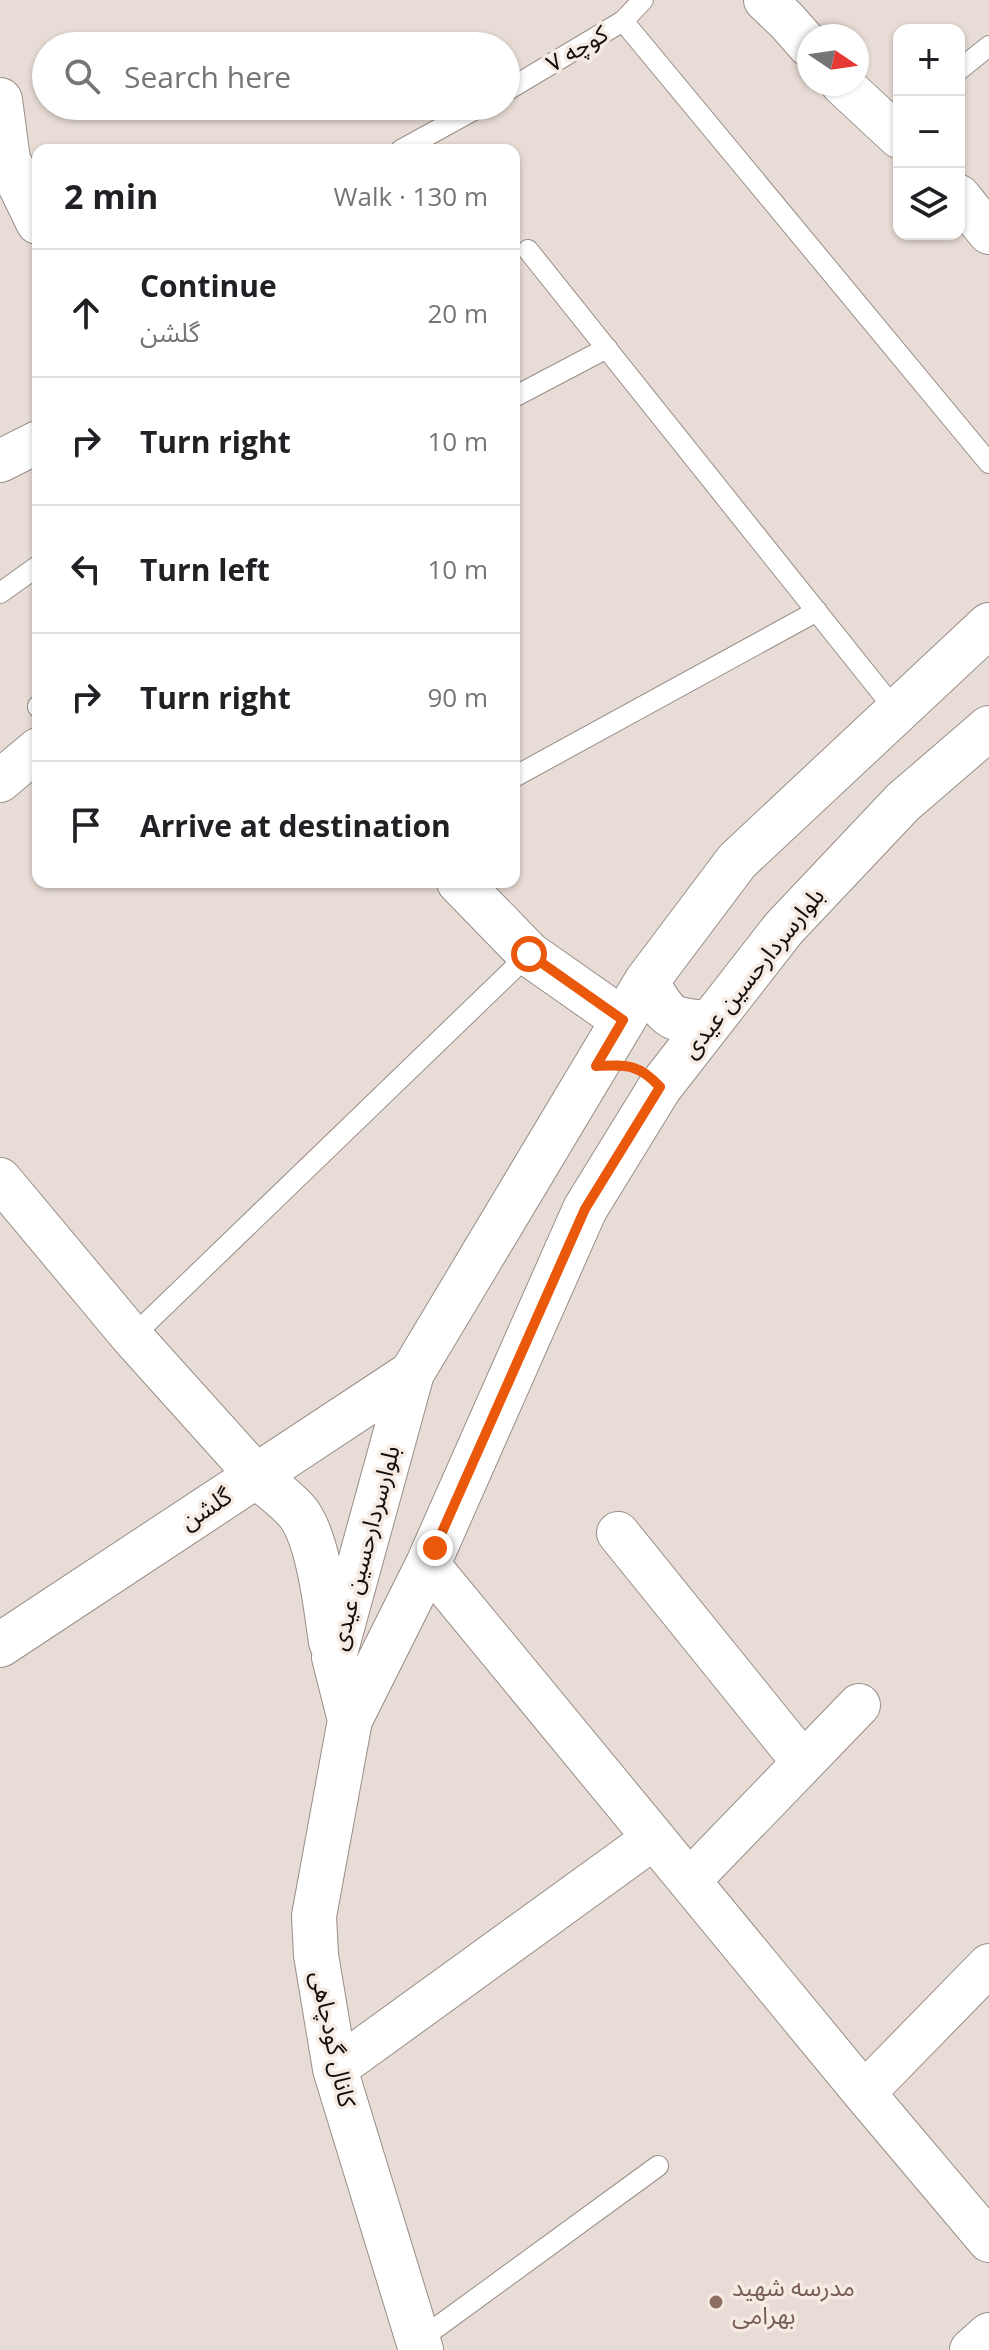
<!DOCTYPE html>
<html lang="en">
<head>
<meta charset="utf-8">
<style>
	body { margin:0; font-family:"Open Sans","Noto Sans Arabic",sans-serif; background:#f2f2f2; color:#202124 }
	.controls { position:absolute; right:24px; top:24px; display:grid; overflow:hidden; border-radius:16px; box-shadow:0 2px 6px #0004 }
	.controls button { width:72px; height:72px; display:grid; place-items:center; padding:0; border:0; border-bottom:2px solid #e0e0e0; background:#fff; color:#202124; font:40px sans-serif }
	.compass { position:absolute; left:797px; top:24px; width:72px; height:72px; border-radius:50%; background:#fff; box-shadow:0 2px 6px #0004; rotate:103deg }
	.stop { position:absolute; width:24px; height:24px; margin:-18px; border:6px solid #ea580c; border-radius:50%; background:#fff }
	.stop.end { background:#ea580c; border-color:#fff; box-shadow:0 2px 8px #0008 }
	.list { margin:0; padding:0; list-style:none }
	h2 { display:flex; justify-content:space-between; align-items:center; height:104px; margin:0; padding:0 32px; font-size:34px }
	h2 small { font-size:26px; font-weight:400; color:#757577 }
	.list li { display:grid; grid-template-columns:52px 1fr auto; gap:24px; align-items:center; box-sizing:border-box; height:128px; padding:0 32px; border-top:2px solid #e0e0e0 }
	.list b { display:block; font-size:30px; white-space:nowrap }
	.list p { margin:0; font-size:26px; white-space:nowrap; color:#757577 }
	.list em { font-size:26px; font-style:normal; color:#757577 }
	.icon { flex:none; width:44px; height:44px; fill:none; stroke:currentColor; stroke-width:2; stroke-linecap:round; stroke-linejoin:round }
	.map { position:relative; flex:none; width:989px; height:2350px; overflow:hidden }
	.search { position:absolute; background:#fff; box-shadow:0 2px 6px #0004; left:32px; top:32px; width:488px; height:88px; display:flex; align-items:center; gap:20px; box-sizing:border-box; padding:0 28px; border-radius:44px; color:#757577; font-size:30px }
	.panel { position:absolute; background:#fff; box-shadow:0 2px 6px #0004; left:32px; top:144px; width:488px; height:744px; border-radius:16px }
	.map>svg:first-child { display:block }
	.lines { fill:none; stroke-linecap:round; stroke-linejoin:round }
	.lane-casing { stroke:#988e87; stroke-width:22 }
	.street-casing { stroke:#988e87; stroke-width:44 }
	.secondary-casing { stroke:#988e87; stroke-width:46 }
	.lane { stroke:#fff; stroke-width:20 }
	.street { stroke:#fff; stroke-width:42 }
	.secondary { stroke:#fff; stroke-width:44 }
	.route { stroke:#ea580c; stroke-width:10 }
	.education-dot { fill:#8d6e63; stroke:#f5ebe3; stroke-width:3 }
	.labels { text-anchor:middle; stroke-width:7; stroke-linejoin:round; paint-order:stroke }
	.street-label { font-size:24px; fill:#120f0c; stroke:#f5ebe3 }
	.education-label { font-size:24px; fill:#785e54; stroke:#f5ebe3; text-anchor:start }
</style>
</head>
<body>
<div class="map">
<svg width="989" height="2350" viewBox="0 0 989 2350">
	<rect width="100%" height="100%" fill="#e8ddd6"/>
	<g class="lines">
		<defs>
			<path id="lane" d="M623 21 989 463
				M959 70 989 46
				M506 91 623 21 643 0
				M401 150 481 106
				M528 250 897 712
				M514 397 607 348
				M0 593 38 566
				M38 706V707
				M514 777 817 611
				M132 1337 529 954
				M418 2341 658 2166"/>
			<path id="street" d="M765 0 787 21 809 46
				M842 84 899 137
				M959 196 989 233
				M0 461 38 442
				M0 781 38 749
				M0 1179 132 1337 257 1476
				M618 1533 803 1762
				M428 1564 864 2093 989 2241
				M689 1881 859 1705
				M335 2069 654 1838
				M864 2093 989 1965
				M971 2350 989 2334"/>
			<path id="secondary" d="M0 100 8 160 38 222
				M459 882 529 954 623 1020
				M646 982C669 1018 666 1020 710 1023
				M257 1476C270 1488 288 1500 299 1514 319 1542 326 1608 331 1642
				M0 1645 412 1373
				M350 1720 334 1657 412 1373 646 982 737 861 989 625
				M421 2350 335 2069 316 1955 314 1916 350 1720 428 1564 585 1209 660 1087 784 928 903 802 989 728"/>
		</defs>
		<use href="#lane" class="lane-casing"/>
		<use href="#street" class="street-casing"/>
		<use href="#secondary" class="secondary-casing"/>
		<use href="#lane" class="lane"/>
		<use href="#street" class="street"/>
		<use href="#secondary" class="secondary"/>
	</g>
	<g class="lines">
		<path class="route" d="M435 1548 585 1209 660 1087C638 1063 626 1065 596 1066L623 1020 529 954"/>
	</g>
	<circle class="education-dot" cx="716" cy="2302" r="8"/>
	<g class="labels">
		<g class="street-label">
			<text transform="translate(577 49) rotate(-31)" y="8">کوچه ۷</text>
			<text transform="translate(753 973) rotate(-51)" y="8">بلوارسردارحسین عیدی</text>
			<text transform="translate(206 1509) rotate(-33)" y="8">گلشن</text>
			<text transform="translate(365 1548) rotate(-75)" y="8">بلوارسردارحسین عیدی</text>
			<text transform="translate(333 2039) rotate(78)" y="8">کانال گودچاهی</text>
		</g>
		<g class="education-label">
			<text x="732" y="2296">مدرسه شهید<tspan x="732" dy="28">بهرامی</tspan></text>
		</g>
	</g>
</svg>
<div class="controls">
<button>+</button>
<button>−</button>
<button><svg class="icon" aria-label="layers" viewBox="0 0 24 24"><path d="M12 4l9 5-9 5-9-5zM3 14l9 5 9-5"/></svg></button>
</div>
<svg class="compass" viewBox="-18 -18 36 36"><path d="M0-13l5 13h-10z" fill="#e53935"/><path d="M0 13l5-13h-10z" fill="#757577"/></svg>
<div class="stop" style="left:529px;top:954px"></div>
<div class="stop end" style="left:435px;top:1548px"></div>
<div class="search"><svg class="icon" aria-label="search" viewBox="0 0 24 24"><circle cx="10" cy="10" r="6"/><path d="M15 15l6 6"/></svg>Search here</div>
<section class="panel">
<h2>2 min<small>Walk · 130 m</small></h2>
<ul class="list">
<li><svg class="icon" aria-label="ahead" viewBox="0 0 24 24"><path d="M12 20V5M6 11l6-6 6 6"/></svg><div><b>Continue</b><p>گلشن</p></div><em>20 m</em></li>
<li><svg class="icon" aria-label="right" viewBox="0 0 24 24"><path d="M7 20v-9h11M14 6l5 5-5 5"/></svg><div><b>Turn right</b></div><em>10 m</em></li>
<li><svg class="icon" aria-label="left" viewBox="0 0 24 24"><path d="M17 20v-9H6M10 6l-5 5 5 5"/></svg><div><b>Turn left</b></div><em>10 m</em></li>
<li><svg class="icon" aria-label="right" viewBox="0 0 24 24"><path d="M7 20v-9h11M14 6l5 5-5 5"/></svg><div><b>Turn right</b></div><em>90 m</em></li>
<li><svg class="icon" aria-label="arrive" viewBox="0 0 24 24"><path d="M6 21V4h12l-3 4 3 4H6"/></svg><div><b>Arrive at destination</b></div></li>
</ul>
</section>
</div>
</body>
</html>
